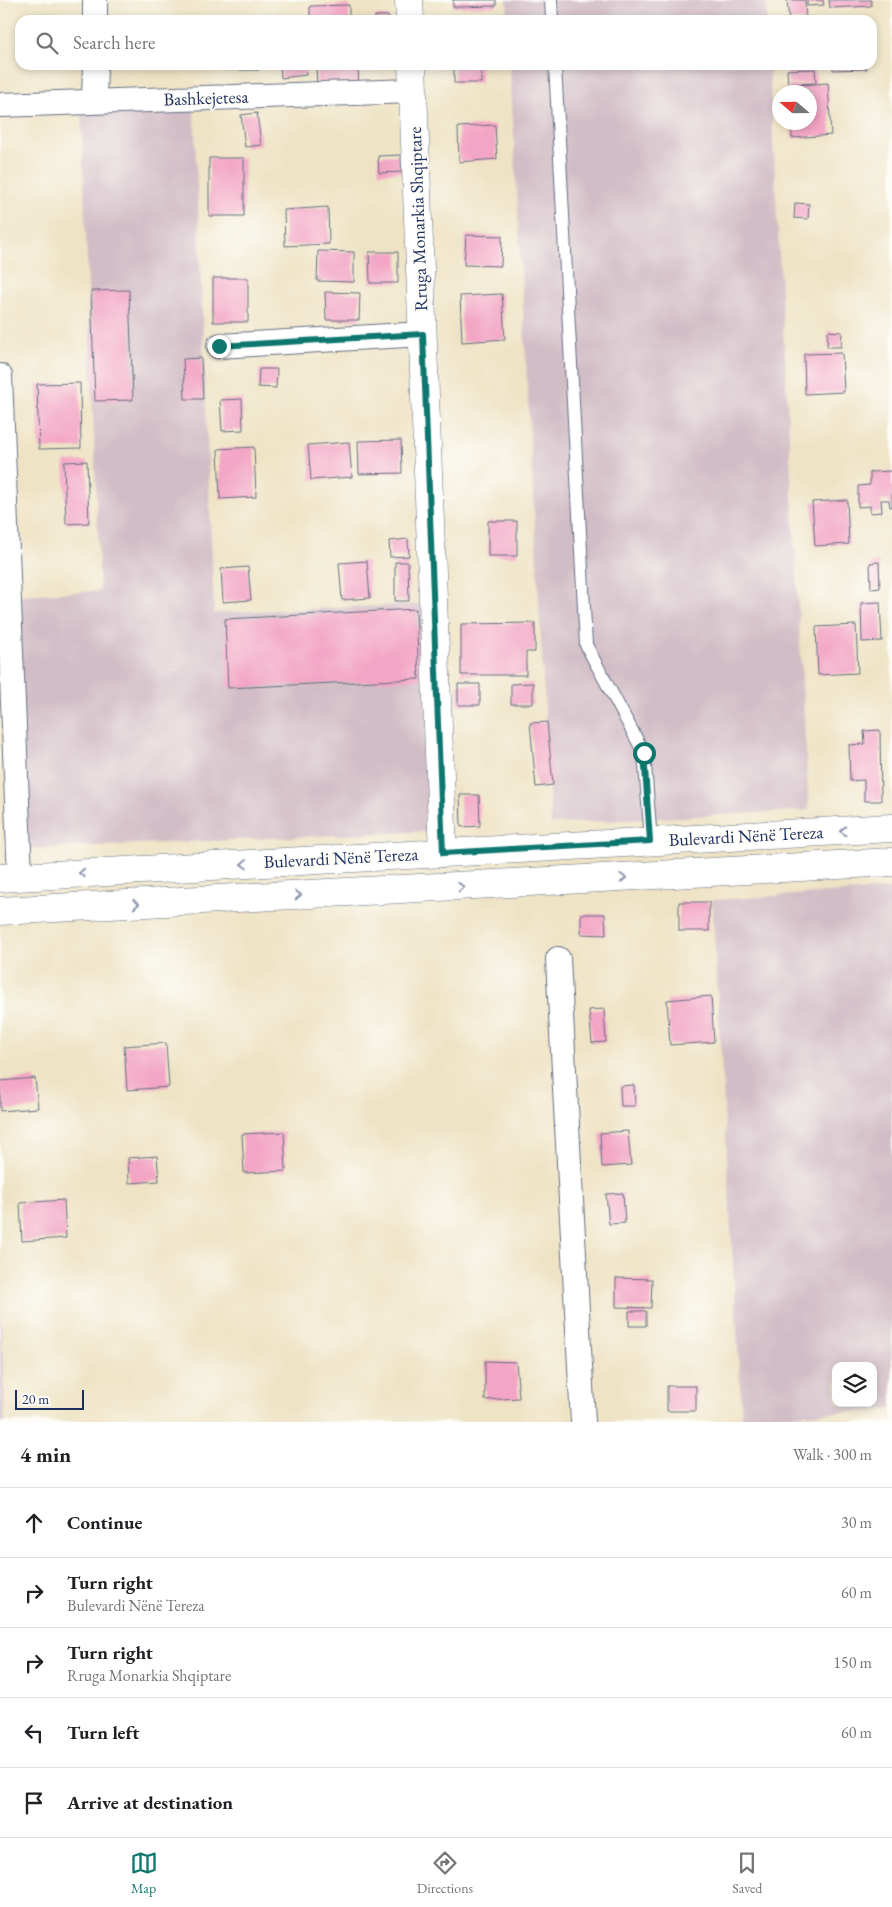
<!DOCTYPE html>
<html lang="en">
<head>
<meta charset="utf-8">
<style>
	body { margin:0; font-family:"EB Garamond",serif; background:#f6f6f6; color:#202124 }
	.controls { position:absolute; right:15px; bottom:15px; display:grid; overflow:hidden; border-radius:10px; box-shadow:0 2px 8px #0003 }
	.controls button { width:45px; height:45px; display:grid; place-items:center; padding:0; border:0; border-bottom:1px solid #e0e0e0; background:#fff; color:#202124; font:25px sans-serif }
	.compass { position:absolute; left:772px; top:85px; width:45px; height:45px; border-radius:50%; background:#fff; box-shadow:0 2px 8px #0003; rotate:290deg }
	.scale { position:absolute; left:15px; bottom:12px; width:69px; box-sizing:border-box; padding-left:5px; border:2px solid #1b2f5e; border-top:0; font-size:14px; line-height:18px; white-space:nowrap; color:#1b2f5e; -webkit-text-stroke:4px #fdfcf7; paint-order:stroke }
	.stop { position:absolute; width:15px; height:15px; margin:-11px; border:4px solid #0f766e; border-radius:50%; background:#fff }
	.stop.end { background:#0f766e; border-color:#fff; box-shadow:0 1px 5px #0008 }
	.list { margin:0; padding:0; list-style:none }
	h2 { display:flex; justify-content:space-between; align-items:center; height:65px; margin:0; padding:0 20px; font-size:21px }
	h2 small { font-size:16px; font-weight:400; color:#757577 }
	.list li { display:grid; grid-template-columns:32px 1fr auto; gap:15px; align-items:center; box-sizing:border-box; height:70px; padding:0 20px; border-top:1px solid #e0e0e0 }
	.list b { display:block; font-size:19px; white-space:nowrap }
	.list p { margin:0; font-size:16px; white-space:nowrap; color:#757577 }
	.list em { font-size:16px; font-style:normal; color:#757577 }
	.icon { flex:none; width:28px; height:28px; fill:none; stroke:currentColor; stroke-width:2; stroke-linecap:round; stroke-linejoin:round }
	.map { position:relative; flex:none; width:892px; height:1422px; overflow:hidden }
	.search { position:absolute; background:#fff; box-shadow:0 2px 8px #0003; left:15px; right:15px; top:15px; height:55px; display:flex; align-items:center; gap:12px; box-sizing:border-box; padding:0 18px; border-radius:15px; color:#757577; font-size:19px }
	.sheet { height:415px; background:#fff }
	nav { display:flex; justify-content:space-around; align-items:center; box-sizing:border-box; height:70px; border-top:1px solid #e0e0e0; background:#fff; font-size:14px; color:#757577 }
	nav a { display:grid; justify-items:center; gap:2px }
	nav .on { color:#0f766e }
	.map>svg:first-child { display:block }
	.industrial { fill:#d2bdc6; fill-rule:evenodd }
	.building { fill:#f3a5c5 }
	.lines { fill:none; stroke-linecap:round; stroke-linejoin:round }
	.service-casing { stroke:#656e82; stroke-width:14 }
	.minor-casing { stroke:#656e82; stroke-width:26 }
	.tertiary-casing { stroke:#656e82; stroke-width:29 }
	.primary-casing { stroke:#656e82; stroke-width:29 }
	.service { stroke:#fff; stroke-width:12 }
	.minor { stroke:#fff; stroke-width:24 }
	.tertiary { stroke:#fff; stroke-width:28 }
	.primary { stroke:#fff; stroke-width:28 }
	.oneway { stroke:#8d97ae }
	.route { stroke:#0f766e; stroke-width:6 }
	.labels { text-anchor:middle; stroke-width:4; stroke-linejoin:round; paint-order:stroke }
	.street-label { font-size:18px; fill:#1b2f5e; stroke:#fdfcf7 }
</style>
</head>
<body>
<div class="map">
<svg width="892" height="1422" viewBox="0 0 892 1422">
	<rect width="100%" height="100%" fill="#fdfcf7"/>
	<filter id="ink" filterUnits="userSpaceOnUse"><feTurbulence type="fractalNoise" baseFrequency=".02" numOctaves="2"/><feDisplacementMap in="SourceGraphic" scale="10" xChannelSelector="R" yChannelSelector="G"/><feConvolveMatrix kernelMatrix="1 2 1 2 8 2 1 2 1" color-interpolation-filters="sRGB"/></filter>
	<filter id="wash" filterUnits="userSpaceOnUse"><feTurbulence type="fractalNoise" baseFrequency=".0096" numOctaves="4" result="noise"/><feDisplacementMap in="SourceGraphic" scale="20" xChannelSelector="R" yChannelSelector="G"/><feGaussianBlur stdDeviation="1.12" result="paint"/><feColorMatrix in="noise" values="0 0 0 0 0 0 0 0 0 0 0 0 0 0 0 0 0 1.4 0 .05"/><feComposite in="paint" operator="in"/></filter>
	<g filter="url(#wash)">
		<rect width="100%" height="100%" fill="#eee3c4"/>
		<path class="industrial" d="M507 0H766L767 20H508Z
			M510 65H769L809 810 551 824Z
			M194 107 214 613 424 604 433 831 27 849 16 595 100 591 81 111Z
			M892 889V1409L742 1418 712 900ZM836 1366H873V1403H836Z
			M0 1293 5 1422H0Z"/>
		<g id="blocks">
			<path class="building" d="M453 0H496V6L453 7Z
				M787 0H805L806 20H789Z
				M807 0H823L824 5 807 6Z
				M829 0H871V6L830 8Z
				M349 5V20H310V6Z
				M375 16H388L389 20H375Z
				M222 65H259V70H223Z
				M280 65H305L306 75 281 78Z
				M316 65H358L359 88 317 89Z
				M454 65H481V83H454Z
				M833 65H866L867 69 833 70Z
				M815 69 816 83 788 84 787 70Z
				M828 83 831 135 792 138 791 122H810V92H789V86Z
				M257 113 261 145 245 147 241 115Z
				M495 125 497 159 459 162 458 127Z
				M401 155 402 172 379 173 378 156Z
				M209 158H244V216H209Z
				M795 203 809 204 808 219 794 218Z
				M328 207 329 244 285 246 284 210Z
				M466 235 502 236 501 266 464 265Z
				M318 251 354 252V282L317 281Z
				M369 252H398V283H370Z
				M213 278H248V322H213Z
				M129 290 133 400 95 401 91 291Z
				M325 292 360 293 359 320H326Z
				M502 294 505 339 462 342 460 296Z
				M828 331 842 332 841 347H827Z
				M842 353 844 392 805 394 804 354Z
				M201 358 203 399H185L183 359Z
				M259 369H277L276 388 258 387Z
				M80 383 81 448 39 449 37 384Z
				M242 399 243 430 222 431 220 400Z
				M401 440 402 473 359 474 358 441Z
				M349 442 352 477 311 480 308 445Z
				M254 447 256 497 220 499 218 449Z
				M87 461 89 523 66 524 64 462Z
				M892 471V507H890L889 500H881L882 512 870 513V506L858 507V486L870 485V472Z
				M847 500 849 544 815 546 812 502Z
				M488 521H517V556H488Z
				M408 539 409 556 390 557 389 541Z
				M367 561 370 598 342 600 339 563Z
				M395 562H408L409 601H395Z
				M879 562 880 588 871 589 870 563Z
				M248 567 251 600 223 602 221 569Z
				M880 602 882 641 862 642 861 603Z
				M416 609 419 679 228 688 225 619Z
				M535 623V652H526V675H461V624Z
				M856 625 858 673 818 675 816 627Z
				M533 683V704H511V684Z
				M458 684H480V705H458Z
				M547 722 553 785 536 787 530 723Z
				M880 730 881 801H864V780L850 781 849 745 865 744 864 731Z
				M460 795H479L480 826 461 827Z
				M679 902H709V931H679Z
				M581 914H605L606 935 581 934Z
				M711 996 714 1042 670 1045 667 1000Z
				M604 1009 606 1042 592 1043 589 1010Z
				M166 1043 169 1087 127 1090 124 1046Z
				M35 1078 38 1108 0 1111V1081Z
				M634 1085 635 1106H621L620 1086Z
				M628 1131 631 1165 602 1167 600 1133Z
				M284 1132 286 1171 244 1173 242 1134Z
				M157 1156 159 1181 129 1183 128 1158Z
				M623 1193 625 1223 609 1224 606 1194Z
				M64 1200 66 1238 22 1241 20 1203Z
				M616 1278 652 1279 651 1308 616 1307Z
				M629 1311H646V1326H629Z
				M485 1361 516 1362 519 1398 485 1400Z
				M667 1386H696V1411H667Z"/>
		</g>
	</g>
	<g filter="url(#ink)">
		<use href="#blocks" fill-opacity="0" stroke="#656e82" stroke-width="1"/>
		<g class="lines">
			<defs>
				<path id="service" d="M551 0 552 20
					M555 65 586 645 644 753 651 841"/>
				<path id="minor" d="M95 20V0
					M94 102 95 65
					M0 105 413 91
					M219 346 423 334
					M0 376 20 877
					M558 959 583 1422"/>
				<path id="tertiary" d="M409 0 410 20
					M412 65 443 853"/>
				<path id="primary" d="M0 878 892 828
					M0 911 892 862"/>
			</defs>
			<use href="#service" class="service-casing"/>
			<use href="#minor" class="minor-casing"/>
			<use href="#tertiary" class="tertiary-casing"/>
			<use href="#primary" class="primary-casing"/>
			<use href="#service" class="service"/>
			<use href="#minor" class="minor"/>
			<use href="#tertiary" class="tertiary"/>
			<use href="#primary" class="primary"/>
		</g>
		<defs><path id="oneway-chevron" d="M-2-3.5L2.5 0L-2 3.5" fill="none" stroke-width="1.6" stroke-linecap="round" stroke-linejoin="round" transform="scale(1.25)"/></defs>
		<g class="oneway">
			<use href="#oneway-chevron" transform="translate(843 831) rotate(177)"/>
			<use href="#oneway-chevron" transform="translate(244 864) rotate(177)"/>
			<use href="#oneway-chevron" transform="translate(82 873) rotate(177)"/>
			<use href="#oneway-chevron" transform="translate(623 878) rotate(-3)"/>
			<use href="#oneway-chevron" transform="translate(461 887) rotate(-3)"/>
			<use href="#oneway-chevron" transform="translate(298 895) rotate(-3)"/>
			<use href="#oneway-chevron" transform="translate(136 904) rotate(-3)"/>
		</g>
	</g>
	<g class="lines" filter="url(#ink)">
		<path class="route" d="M219 346 423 334 443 853 650 841 644 753"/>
	</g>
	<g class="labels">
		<g class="street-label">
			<text transform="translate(206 98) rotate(-2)" y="6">Bashkejetesa</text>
			<text transform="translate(418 219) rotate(-92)" y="6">Rruga Monarkia Shqiptare</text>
			<text transform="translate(746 836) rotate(-3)" y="6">Bulevardi Nënë Tereza</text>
			<text transform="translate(341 858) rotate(-3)" y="6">Bulevardi Nënë Tereza</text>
		</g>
	</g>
</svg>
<div class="controls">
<button><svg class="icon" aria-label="layers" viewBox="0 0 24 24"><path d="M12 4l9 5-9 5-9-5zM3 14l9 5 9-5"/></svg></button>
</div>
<svg class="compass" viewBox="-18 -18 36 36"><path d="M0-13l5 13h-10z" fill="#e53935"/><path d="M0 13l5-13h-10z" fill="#757577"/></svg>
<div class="scale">20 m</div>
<div class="stop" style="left:644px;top:753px"></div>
<div class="stop end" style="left:219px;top:346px"></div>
<div class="search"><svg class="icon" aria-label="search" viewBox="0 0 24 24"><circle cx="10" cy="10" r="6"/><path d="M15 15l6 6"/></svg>Search here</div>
</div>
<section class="sheet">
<h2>4 min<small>Walk · 300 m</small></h2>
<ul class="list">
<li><svg class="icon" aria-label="ahead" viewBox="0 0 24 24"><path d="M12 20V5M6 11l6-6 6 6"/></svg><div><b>Continue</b></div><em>30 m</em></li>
<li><svg class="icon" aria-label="right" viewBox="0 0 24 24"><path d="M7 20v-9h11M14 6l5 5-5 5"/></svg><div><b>Turn right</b><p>Bulevardi Nënë Tereza</p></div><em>60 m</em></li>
<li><svg class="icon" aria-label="right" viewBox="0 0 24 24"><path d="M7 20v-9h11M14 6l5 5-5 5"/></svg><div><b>Turn right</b><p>Rruga Monarkia Shqiptare</p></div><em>150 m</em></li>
<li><svg class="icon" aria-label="left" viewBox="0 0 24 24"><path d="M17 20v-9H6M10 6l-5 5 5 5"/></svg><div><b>Turn left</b></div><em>60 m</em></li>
<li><svg class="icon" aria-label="arrive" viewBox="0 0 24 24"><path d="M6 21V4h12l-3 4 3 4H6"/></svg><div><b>Arrive at destination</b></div></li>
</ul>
</section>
<nav>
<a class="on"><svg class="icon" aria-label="map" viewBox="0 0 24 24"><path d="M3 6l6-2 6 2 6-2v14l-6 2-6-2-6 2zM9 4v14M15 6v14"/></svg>Map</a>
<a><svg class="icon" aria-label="directions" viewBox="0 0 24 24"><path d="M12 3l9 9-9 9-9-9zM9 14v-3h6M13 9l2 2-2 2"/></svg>Directions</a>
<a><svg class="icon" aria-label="saved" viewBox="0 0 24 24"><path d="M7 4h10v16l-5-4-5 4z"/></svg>Saved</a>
</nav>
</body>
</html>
